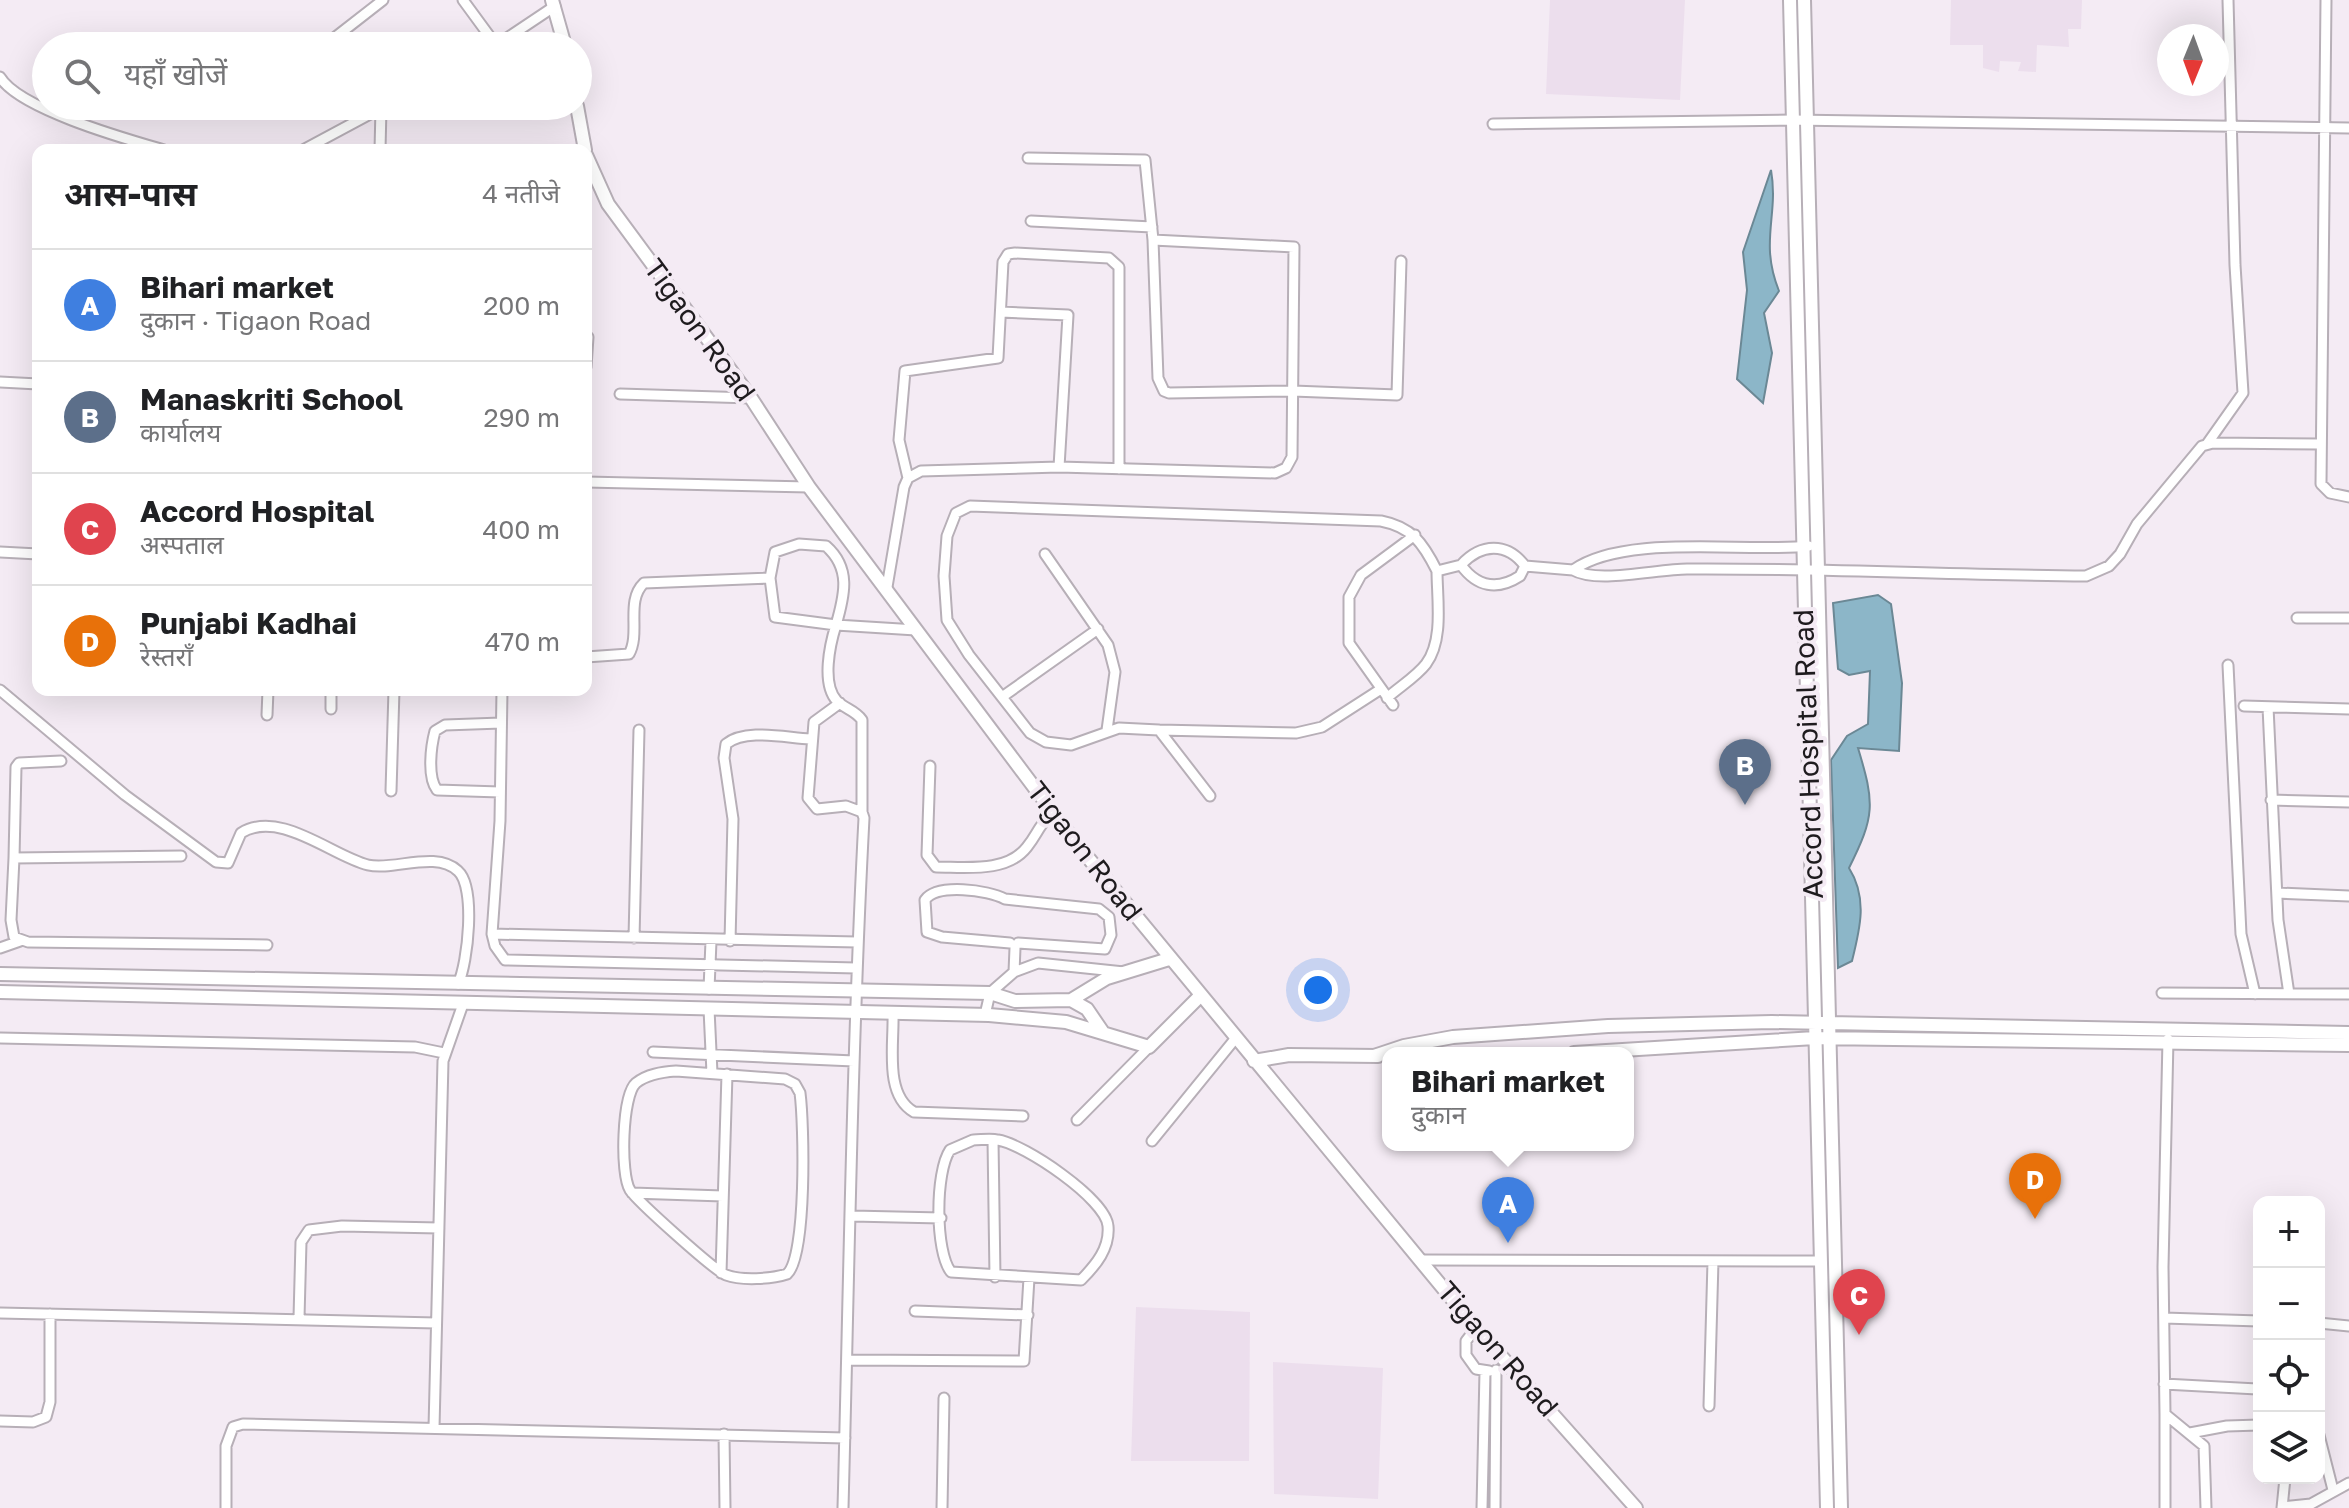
<!DOCTYPE html>
<html lang="hi">
<head>
<meta charset="utf-8">
<style>
	body { margin:0; font-family:"Golos Text","Noto Sans Devanagari",sans-serif; background:#f6f6f6; color:#202124 }
	.controls { position:absolute; right:24px; bottom:24px; display:grid; overflow:hidden; border-radius:16px; box-shadow:0 8px 32px #0002 }
	.controls button { width:72px; height:72px; display:grid; place-items:center; padding:0; border:0; border-bottom:2px solid #e0e0e0; background:#fff; color:#202124; font:40px sans-serif }
	.compass { position:absolute; left:2157px; top:24px; width:72px; height:72px; border-radius:50%; background:#fff; box-shadow:0 8px 32px #0002; rotate:181deg }
	.you { position:absolute; left:1318px; top:990px; width:28px; height:28px; margin:-20px; border:6px solid #fff; border-radius:50%; background:#1a73e8; box-shadow:0 0 0 12px #1a73e833 }
	.badge { display:grid; place-items:center; width:52px; height:52px; border-radius:50%; background:#408477; color:#fff; font-size:26px; font-weight:700 }
	.pin { position:absolute; translate:-50% -66px; filter:drop-shadow(0 2px 4px #0008) }
	.pin::after { content:''; position:absolute; top:42px; width:28px; height:24px; background:inherit; clip-path:polygon(0 0,100% 0,50% 100%) }
	.popup { position:absolute; left:1382px; top:1047px; width:252px; height:104px; box-sizing:border-box; display:grid; place-content:center; border-radius:16px; background:#fff; filter:drop-shadow(0 2px 6px #0005); font-size:26px; white-space:nowrap; color:#757577 }
	.popup b { font-size:30px; color:#202124 }
	.popup::after { content:''; position:absolute; left:50%; top:100%; margin-left:-16px; border:16px solid transparent; border-top-color:#fff }
	.list { margin:0; padding:0; list-style:none }
	h2 { display:flex; justify-content:space-between; align-items:center; height:104px; margin:0; padding:0 32px; font-size:34px }
	h2 small { font-size:26px; font-weight:400; color:#757577 }
	.list li { display:grid; grid-template-columns:52px 1fr auto; gap:24px; align-items:center; box-sizing:border-box; height:112px; padding:0 32px; border-top:2px solid #e0e0e0 }
	.list b { display:block; font-size:30px; white-space:nowrap }
	.list p { margin:0; font-size:26px; white-space:nowrap; color:#757577 }
	.list em { font-size:26px; font-style:normal; color:#757577 }
	.icon { flex:none; width:44px; height:44px; fill:none; stroke:currentColor; stroke-width:2; stroke-linecap:round; stroke-linejoin:round }
	.map { position:relative; flex:none; width:2349px; height:1508px; overflow:hidden }
	.search { position:absolute; background:#fff; box-shadow:0 8px 32px #0002; left:32px; top:32px; width:560px; height:88px; display:flex; align-items:center; gap:20px; box-sizing:border-box; padding:0 28px; border-radius:44px; color:#757577; font-size:30px }
	.panel { position:absolute; background:#fff; box-shadow:0 8px 32px #0002; left:32px; top:144px; width:560px; height:552px; border-radius:16px }
	.map>svg:first-child { display:block }
	.built { fill:#ecdeed }
	.water { fill:#8cb6c8; stroke:#6b8895; stroke-width:2 }
	.lines { fill:none; stroke-linecap:round; stroke-linejoin:round }
	.minor-casing { stroke:#b7afb7; stroke-width:13 }
	.tertiary-casing { stroke:#b7afb7; stroke-width:16 }
	.minor { stroke:#fff; stroke-width:9 }
	.tertiary { stroke:#fff; stroke-width:12 }
	.labels { text-anchor:middle; stroke-width:8; stroke-linejoin:round; paint-order:stroke }
	.street-label { font-size:28px; fill:#1e1b1e; stroke:#f4ebf4 }
</style>
</head>
<body>
<div class="map">
<svg width="2349" height="1508" viewBox="0 0 2349 1508">
	<rect width="100%" height="100%" fill="#f4ebf4"/>
	<path class="built" d="M1550 0H1685L1680 100 1546 94Z
		M1951 0H2082L2081 29H2068L2069 47 2037 45 2036 72 2018 71 2021 62 2000 61 1999 72 1983 68V45H1950Z
		M1136 1307 1250 1312 1249 1461H1131Z
		M1273 1362 1383 1368 1378 1499 1274 1494Z"/>
	<path class="water" d="M1771 170C1779 216 1759 241 1779 291L1764 313 1772 353 1763 403 1737 379 1747 290 1743 252Z
		M1878 595 1891 604 1902 683 1899 751 1858 748C1875 804 1875 816 1849 868 1868 898 1860 929 1852 961L1838 968 1831 760 1847 736 1868 724 1870 671 1849 675 1838 669 1833 603Z"/>
	<g class="lines">
		<defs>
			<path id="minor" d="M463 0 496 45
				M2326 0 2321 484 2330 493 2349 497
				M324 46 383 0
				M495 46 555 6
				M0 77C19 109 126 139 164 150
				M1493 124 1792 120 2349 128
				M303 150 385 106
				M380 150 381 108
				M1028 158 1145 160 1153 240 1158 378 1164 391 1169 393 1293 391 1397 395 1401 261
				M1031 221 1152 227
				M1001 312 1068 315 1059 467
				M586 367 588 337
				M0 382 38 384
				M620 394 751 398
				M2207 444 2243 393 2235 265 2228 0
				M908 478 899 440 905 371 998 358 1003 262 1008 254 1015 253 1109 258 1119 267V469
				M586 482 809 487
				M1809 546C1744 553 1625 533 1573 570 1597 584 1657 569 1687 569 1820 568 1953 575 2086 576L2109 566 2120 554 2137 524 2202 446 2213 443 2319 444
				M0 552 38 554
				M1045 554 1108 645 1115 672 1107 730
				M1525 566 1520 576C1497 591 1477 587 1461 565 1481 543 1507 542 1525 566L1573 570
				M770 578 775 617 836 625C830 644 821 684 837 701 845 709 855 710 862 720V812
				M887 587 904 487 908 478 921 471 1059 467 1275 473 1286 468 1292 457 1294 247 1153 240
				M2297 618H2349
				M586 657 629 654C641 633 625 601 644 583L770 578 775 552 799 544 826 546C851 568 845 594 836 625L916 630
				M2228 665 2241 934 2255 994
				M0 690 125 795 216 862 228 863 241 833C280 809 332 856 368 865 394 871 436 850 458 871 476 887 468 963 458 984
				M331 690V709
				M502 690 500 821 492 934 495 946 505 960 856 968
				M1002 697 1098 629
				M1387 698C1399 687 1416 677 1426 664 1444 640 1437 599 1437 571
				M840 703 814 722 808 798 817 809 846 806 862 812 864 818C852 1047 849 1278 843 1508
				M1393 705 1349 643V597L1361 575 1415 535
				M2244 706 2349 709
				M2268 707 2278 920 2289 994
				M267 715 268 690
				M1159 730 1296 733 1322 727 1381 689
				M930 766 927 855 936 867C966 867 1007 873 1027 847 1039 832 1038 825 1054 813
				M391 791 394 690
				M500 792 437 790C427 777 431 746 435 731L445 725 501 723
				M1210 796 1159 730 1119 728 1071 745 1046 742 1030 733 969 655 947 620 944 576 947 536 956 513 970 506 1381 521C1412 527 1423 543 1437 571L1461 565
				M2271 800 2349 802
				M181 856 14 858 11 920 14 937 28 942 267 945
				M14 858 16 767 19 763 61 761
				M2277 893 2349 896
				M492 934 857 942
				M634 938 639 730
				M730 941 733 819 724 758 726 744C746 728 786 738 810 739
				M1010 943 942 937 927 932 925 900C937 883 988 890 1005 899L1099 909 1109 917 1111 935 1105 949 1018 943
				M0 948 20 941
				M1014 972 1015 948
				M709 989 711 941
				M2162 993 2349 994
				M709 1009 712 1073
				M893 1015C894 1045 884 1095 914 1112L1023 1116
				M985 1015 990 993 1014 972 1038 963 1124 972
				M0 1038 415 1047 444 1053
				M2168 1039 2163 1267 2165 1414 2204 1446 2206 1508
				M653 1052 854 1061
				M676 1071 785 1079 795 1084 800 1093C804 1123 807 1257 787 1274 771 1279 742 1281 726 1275 715 1271 637 1201 630 1190 620 1174 622 1095 636 1083 647 1074 662 1072 676 1071Z
				M1077 1120 1149 1047
				M973 1140C981 1140 990 1138 998 1140 1024 1144 1106 1199 1108 1226 1110 1248 1096 1265 1081 1280L951 1272C935 1252 935 1172 950 1150Z
				M993 1140 995 1277
				M1152 1141 1235 1039
				M632 1193 723 1196
				M852 1216 941 1218
				M1422 1260 1820 1261
				M721 1273 727 1074
				M915 1311 1028 1315
				M0 1313 436 1323
				M299 1318 301 1242 309 1230 342 1226 439 1228
				M2164 1318 2259 1321
				M2319 1323 2349 1326
				M1476 1328 1466 1341V1355L1476 1369 1489 1371
				M848 1360 1024 1361 1029 1278
				M2164 1384 2257 1389
				M1709 1406 1713 1261
				M0 1421 33 1422 46 1417 50 1402V1314
				M434 1428 443 1061 463 1004
				M2190 1433 2227 1426 2259 1425
				M724 1434 725 1508
				M2319 1435 2333 1490
				M2282 1507 2311 1504 2349 1483
				M226 1508V1446L233 1427 243 1424 845 1438
				M942 1508 944 1398
				M1482 1508 1485 1371
				M1495 1508 1496 1370
				M2165 1508V1414
				M2282 1508 2285 1478"/>
			<path id="tertiary" d="M552 0 565 46
				M1790 0 1827 1508
				M1804 0 1841 1508
				M577 106 585 150
				M586 155 608 204 751 398 809 487 1076 843 1476 1328 1636 1508
				M0 974 990 993 1015 1001 1071 1000 1087 1009 1102 1031
				M0 992 989 1015 1066 1022 1149 1047 1200 996
				M1071 1000 1107 978 1169 959
				M1574 1053 1815 1038 2349 1045
				M1374 1056 1404 1046 1453 1037 1608 1026 1772 1022 2349 1033
				M1254 1061 1289 1055 1378 1056"/>
		</defs>
		<use href="#minor" class="minor-casing"/>
		<use href="#tertiary" class="tertiary-casing"/>
		<use href="#minor" class="minor"/>
		<use href="#tertiary" class="tertiary"/>
	</g>
	<g class="labels">
		<g class="street-label">
			<text transform="translate(700 330) rotate(54)" y="10">Tigaon Road</text>
			<text transform="translate(1808 754) rotate(-92)" y="10">Accord Hospital Road</text>
			<text transform="translate(1085 851) rotate(52)" y="10">Tigaon Road</text>
			<text transform="translate(1498 1349) rotate(49)" y="10">Tigaon Road</text>
		</g>
	</g>
</svg>
<div class="controls">
<button>+</button>
<button>−</button>
<button><svg class="icon" aria-label="locate" viewBox="0 0 24 24"><circle cx="12" cy="12" r="6"/><path d="M12 2v4M12 18v4M2 12h4M18 12h4"/></svg></button>
<button><svg class="icon" aria-label="layers" viewBox="0 0 24 24"><path d="M12 4l9 5-9 5-9-5zM3 14l9 5 9-5"/></svg></button>
</div>
<svg class="compass" viewBox="-18 -18 36 36"><path d="M0-13l5 13h-10z" fill="#e53935"/><path d="M0 13l5-13h-10z" fill="#757577"/></svg>
<div class="you"></div>
<div class="pin badge" style="left:1508px;top:1243px;background:#3f7fe0">A</div>
<div class="popup"><b>Bihari market</b>दुकान</div>
<div class="pin badge" style="left:1745px;top:805px;background:#5c6f8a">B</div>
<div class="pin badge" style="left:1859px;top:1335px;background:#e0444e">C</div>
<div class="pin badge" style="left:2035px;top:1219px;background:#e8710a">D</div>
<div class="search"><svg class="icon" aria-label="search" viewBox="0 0 24 24"><circle cx="10" cy="10" r="6"/><path d="M15 15l6 6"/></svg>यहाँ खोजें</div>
<section class="panel">
<h2>आस-पास<small>4 नतीजे</small></h2>
<ul class="list">
<li><span class="badge" style="background:#3f7fe0">A</span><div><b>Bihari market</b><p>दुकान · Tigaon Road</p></div><em>200 m</em></li>
<li><span class="badge" style="background:#5c6f8a">B</span><div><b>Manaskriti School</b><p>कार्यालय</p></div><em>290 m</em></li>
<li><span class="badge" style="background:#e0444e">C</span><div><b>Accord Hospital</b><p>अस्पताल</p></div><em>400 m</em></li>
<li><span class="badge" style="background:#e8710a">D</span><div><b>Punjabi Kadhai</b><p>रेस्तराँ</p></div><em>470 m</em></li>
</ul>
</section>
</div>
</body>
</html>
